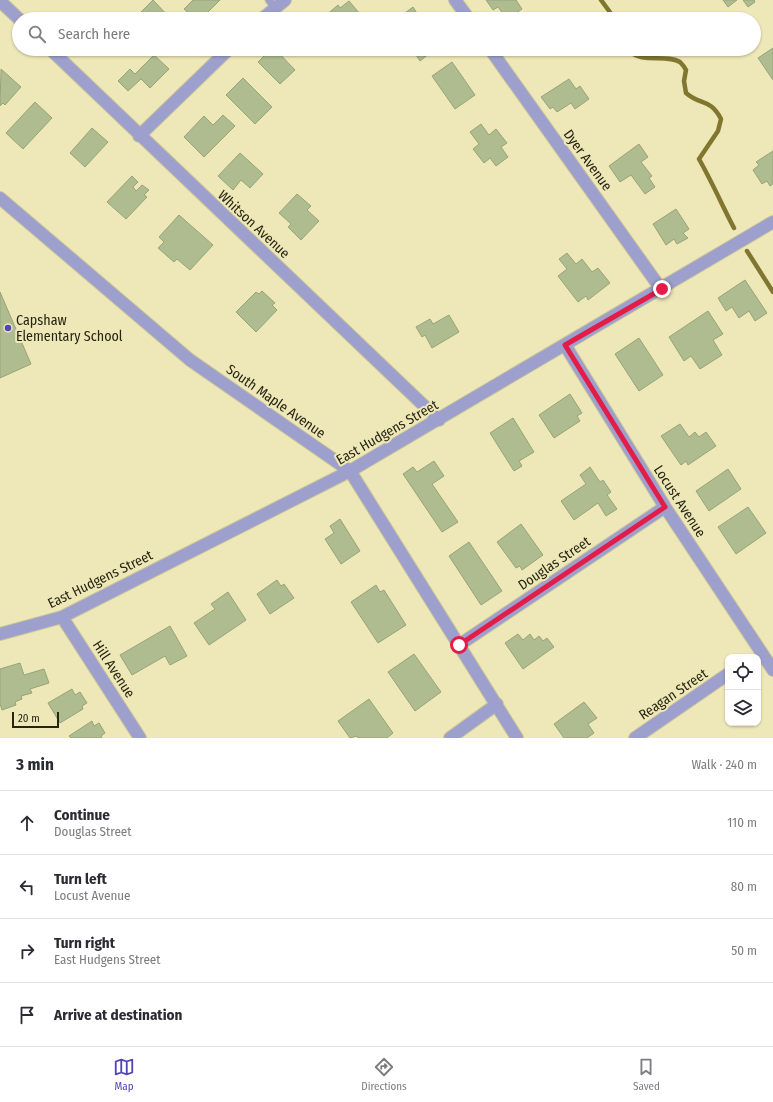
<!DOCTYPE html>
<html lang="en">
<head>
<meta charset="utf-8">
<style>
	body { margin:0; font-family:"Fira Sans Condensed",sans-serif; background:#f2f2f3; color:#2b2b33 }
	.controls { position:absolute; right:12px; bottom:12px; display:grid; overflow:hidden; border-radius:8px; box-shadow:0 1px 3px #0004 }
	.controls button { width:36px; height:36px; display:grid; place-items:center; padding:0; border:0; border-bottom:1px solid #e1e1e2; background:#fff; color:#2b2b33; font:20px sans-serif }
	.scale { position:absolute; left:12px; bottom:10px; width:47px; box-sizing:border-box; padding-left:4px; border:2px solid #272512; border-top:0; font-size:11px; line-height:14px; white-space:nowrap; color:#272512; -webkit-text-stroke:3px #eee8b8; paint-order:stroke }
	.stop { position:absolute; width:12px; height:12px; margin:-9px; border:3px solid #e11d48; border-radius:50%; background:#fff }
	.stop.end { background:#e11d48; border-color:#fff; box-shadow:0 1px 4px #0008 }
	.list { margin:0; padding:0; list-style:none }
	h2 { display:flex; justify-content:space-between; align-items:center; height:52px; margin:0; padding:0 16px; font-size:17px }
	h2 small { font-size:13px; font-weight:400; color:#7c7c81 }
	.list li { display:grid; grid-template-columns:26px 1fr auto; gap:12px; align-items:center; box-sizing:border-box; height:64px; padding:0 16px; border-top:1px solid #e1e1e2 }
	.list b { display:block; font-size:15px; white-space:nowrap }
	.list p { margin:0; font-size:13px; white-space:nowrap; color:#7c7c81 }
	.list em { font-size:13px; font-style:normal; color:#7c7c81 }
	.icon { flex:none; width:22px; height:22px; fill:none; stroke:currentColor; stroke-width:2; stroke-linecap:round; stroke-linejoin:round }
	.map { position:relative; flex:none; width:773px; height:738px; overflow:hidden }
	.search { position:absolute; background:#fff; box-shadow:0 1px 3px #0004; left:12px; right:12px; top:12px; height:44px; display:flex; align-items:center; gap:10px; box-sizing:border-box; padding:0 14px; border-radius:22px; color:#7c7c81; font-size:15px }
	.sheet { height:308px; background:#fff }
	nav { display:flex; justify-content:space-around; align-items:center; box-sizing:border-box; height:56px; border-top:1px solid #e1e1e2; background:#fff; font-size:11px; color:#7c7c81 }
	nav a { display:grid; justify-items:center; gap:2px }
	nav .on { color:#5045bc }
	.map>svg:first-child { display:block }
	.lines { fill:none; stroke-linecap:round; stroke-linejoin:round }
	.stream { stroke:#80762f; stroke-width:4.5 }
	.building { fill:#afbc8f; stroke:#97a478 }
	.lane-casing { stroke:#cac59a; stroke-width:9 }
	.street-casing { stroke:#cac59a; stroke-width:14 }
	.lane { stroke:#9da0cd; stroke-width:7 }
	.street { stroke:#9da0cd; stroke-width:12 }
	.route { stroke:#e11d48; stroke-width:5 }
	.poi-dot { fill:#5045bc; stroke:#eee8b8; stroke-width:1.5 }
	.labels { text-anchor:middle; stroke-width:4; stroke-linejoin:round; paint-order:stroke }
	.street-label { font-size:14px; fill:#272512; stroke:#eee8b8 }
	.poi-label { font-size:14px; fill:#272512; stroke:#eee8b8; text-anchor:start }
</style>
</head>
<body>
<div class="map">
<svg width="773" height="738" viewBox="0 0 773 738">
	<rect width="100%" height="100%" fill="#eee8b8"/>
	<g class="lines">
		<path class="stream" d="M601 0 615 19
			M628 49C639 65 666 53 680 62 682 64 685 68 686 70L684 81 686 93C701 106 710 98 721 119L718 131 699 159C712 182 722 205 734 228
			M747 251 773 292"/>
	</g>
	<path class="building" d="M153 0 171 19H134Z
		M193 0H220L201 19H195L184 9Z
		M486 0H516L522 9 507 19 498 7 493 10Z
		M723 0H737L728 7Z
		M743 0H754L755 2 748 7Z
		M349 1 360 14 355 19H325L324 17 338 5 340 8Z
		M413 7 418 15 414 19H397Z
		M773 48V80L758 58Z
		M271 49H275L295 70 280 84 258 62Z
		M412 49H435L420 61Z
		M154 55 169 69 150 88 141 79 128 91 118 81 130 69 135 74Z
		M452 62 475 95 455 109 432 76Z
		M1 69 21 87 5 105 3 103 0 106Z
		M243 78 272 107 255 124 226 95Z
		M569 79 576 89 580 86 589 99 575 109 571 103 557 112 553 107 550 109 541 97Z
		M35 102 52 118 23 149 6 133Z
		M223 115 235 126 204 157 184 137 204 116 213 125Z
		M481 124 489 135 496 129 507 143 501 147 508 157 496 166 490 158 484 163 473 149 479 144 470 132Z
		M92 128 108 142 85 167 70 153Z
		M639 144 648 157 641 162 652 176 649 178 655 187 645 194 631 175 620 182 609 166Z
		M773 151V184L770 186 767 181 762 184 753 170 759 165 756 162Z
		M240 153 263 174 250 188 241 180 233 190 218 176Z
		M132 176 138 182 133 187 136 191 142 185 149 190 144 195 147 197 126 219 107 202Z
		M297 194 311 206 307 210 319 221 301 240 288 227 291 224 279 213Z
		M676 209 689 229 683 233 688 238 677 244 674 239 666 245 653 224Z
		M179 215 213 245 190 270 177 259 174 262 158 248 164 242 159 237Z
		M567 253 576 264 582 259 592 272 598 268 610 283 588 300 586 296 578 302 558 276 567 269 559 259Z
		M745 280 767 313 755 321 749 311 739 318 732 307 726 311 718 298Z
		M262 291 275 303 272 305 277 310 256 332 236 312 256 292 259 294Z
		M0 292 31 364 0 378Z
		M708 311 723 334 713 340 722 355 700 369 691 356 684 361 669 337Z
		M449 315 459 332 432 348 425 335 422 337 416 327 430 319 433 324Z
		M639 338 663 375 639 391 615 354Z
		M570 394 582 413 577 416 580 421 554 438 539 415Z
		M513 418 534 452 519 461 522 466 514 471 490 433Z
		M680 424 689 437 695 432 699 437 706 432 716 446 688 465 686 461 681 465 661 436Z
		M434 461 444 476 432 484 458 522 442 532 403 474 413 467 417 472Z
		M590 467 600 482 603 480 611 492 607 495 617 509 606 516 598 503 574 520 561 501 586 484 580 475Z
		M728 469 741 489 709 511 696 491Z
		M748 507 766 533 736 554 718 527Z
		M340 519 360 551 341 564 325 539 334 533 330 526Z
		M521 524 543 555 522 570 520 566 516 568 497 542Z
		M469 542 502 591 481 605 449 556Z
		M277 580 281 586 284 584 294 598 270 614 257 594Z
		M376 585 380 592 384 590 406 625 378 643 351 602Z
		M228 592 246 620 209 645 194 623 215 609 211 604Z
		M170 626 187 656 170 665 165 656 132 675 120 655Z
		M518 634 523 640 530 634 534 640 539 636 543 641 547 638 554 647 523 669 505 643Z
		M414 654 441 692 415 711 388 672Z
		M20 663 24 675 44 669 49 683 30 689 32 693 21 696 22 699 15 702 16 705 2 710 0 704V669Z
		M72 689 75 695 80 692 87 703 82 706 83 709 60 723 48 703Z
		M369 699 393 733 387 738H358L357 736 350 738 338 721Z
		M584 702 597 718 588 724 594 733 587 738H564L554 724Z
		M92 721 94 726 99 723 105 733 101 736 102 738H71L69 736Z"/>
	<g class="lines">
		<defs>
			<path id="lane" d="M269 0 275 8"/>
			<path id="street" d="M455 0 469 19
				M0 1 19 19
				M262 19 285 0
				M50 49 439 420
				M490 49 661 289
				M139 136 229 49
				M0 198 190 360 350 471 517 738
				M565 345 665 507 773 670
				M62 617 140 738
				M0 634 62 617 350 471 773 222
				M459 645 665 507
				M450 738 497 704
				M635 738 728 674"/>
		</defs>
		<use href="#lane" class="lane-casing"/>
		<use href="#street" class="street-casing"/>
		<use href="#lane" class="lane"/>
		<use href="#street" class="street"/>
	</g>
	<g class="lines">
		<path class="route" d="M459 645 665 507 565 345 662 289"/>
	</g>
	<circle class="poi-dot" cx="8" cy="328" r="4"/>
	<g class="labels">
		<g class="street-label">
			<text transform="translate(588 160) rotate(54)" y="5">Dyer Avenue</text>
			<text transform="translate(254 224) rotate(43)" y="5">Whitson Avenue</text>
			<text transform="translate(276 401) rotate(35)" y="5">South Maple Avenue</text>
			<text transform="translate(387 432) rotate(-30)" y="5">East Hudgens Street</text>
			<text transform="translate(680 501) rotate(57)" y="5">Locust Avenue</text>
			<text transform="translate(554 563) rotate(-34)" y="5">Douglas Street</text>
			<text transform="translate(100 579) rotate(-26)" y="5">East Hudgens Street</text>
			<text transform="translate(114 669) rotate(57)" y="5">Hill Avenue</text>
			<text transform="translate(673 694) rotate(-34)" y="5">Reagan Street</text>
		</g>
		<g class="poi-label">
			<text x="16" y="325">Capshaw<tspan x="16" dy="16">Elementary School</tspan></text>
		</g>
	</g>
</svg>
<div class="controls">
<button><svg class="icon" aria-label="locate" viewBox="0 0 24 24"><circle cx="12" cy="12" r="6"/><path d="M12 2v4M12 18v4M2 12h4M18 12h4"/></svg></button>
<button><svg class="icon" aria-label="layers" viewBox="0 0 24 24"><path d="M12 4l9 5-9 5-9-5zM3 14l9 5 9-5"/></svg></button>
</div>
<div class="scale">20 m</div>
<div class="stop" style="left:459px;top:645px"></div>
<div class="stop end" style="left:662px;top:289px"></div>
<div class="search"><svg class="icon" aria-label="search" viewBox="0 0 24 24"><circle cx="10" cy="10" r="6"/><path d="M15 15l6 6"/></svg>Search here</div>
</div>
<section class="sheet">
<h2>3 min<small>Walk · 240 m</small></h2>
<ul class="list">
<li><svg class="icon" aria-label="ahead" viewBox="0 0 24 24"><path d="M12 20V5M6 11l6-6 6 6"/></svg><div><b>Continue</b><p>Douglas Street</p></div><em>110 m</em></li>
<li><svg class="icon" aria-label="left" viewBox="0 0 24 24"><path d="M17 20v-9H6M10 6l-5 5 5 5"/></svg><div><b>Turn left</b><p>Locust Avenue</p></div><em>80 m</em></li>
<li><svg class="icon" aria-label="right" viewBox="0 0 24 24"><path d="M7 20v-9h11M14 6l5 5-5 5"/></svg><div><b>Turn right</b><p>East Hudgens Street</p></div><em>50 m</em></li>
<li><svg class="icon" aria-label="arrive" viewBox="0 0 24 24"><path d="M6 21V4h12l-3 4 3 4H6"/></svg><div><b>Arrive at destination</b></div></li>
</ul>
</section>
<nav>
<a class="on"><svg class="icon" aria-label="map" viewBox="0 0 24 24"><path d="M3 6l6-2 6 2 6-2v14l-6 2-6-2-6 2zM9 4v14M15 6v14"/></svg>Map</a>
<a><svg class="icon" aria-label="directions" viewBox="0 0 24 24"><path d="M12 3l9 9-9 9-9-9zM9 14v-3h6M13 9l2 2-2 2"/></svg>Directions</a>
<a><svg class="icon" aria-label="saved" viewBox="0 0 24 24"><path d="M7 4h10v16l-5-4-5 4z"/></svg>Saved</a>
</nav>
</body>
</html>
